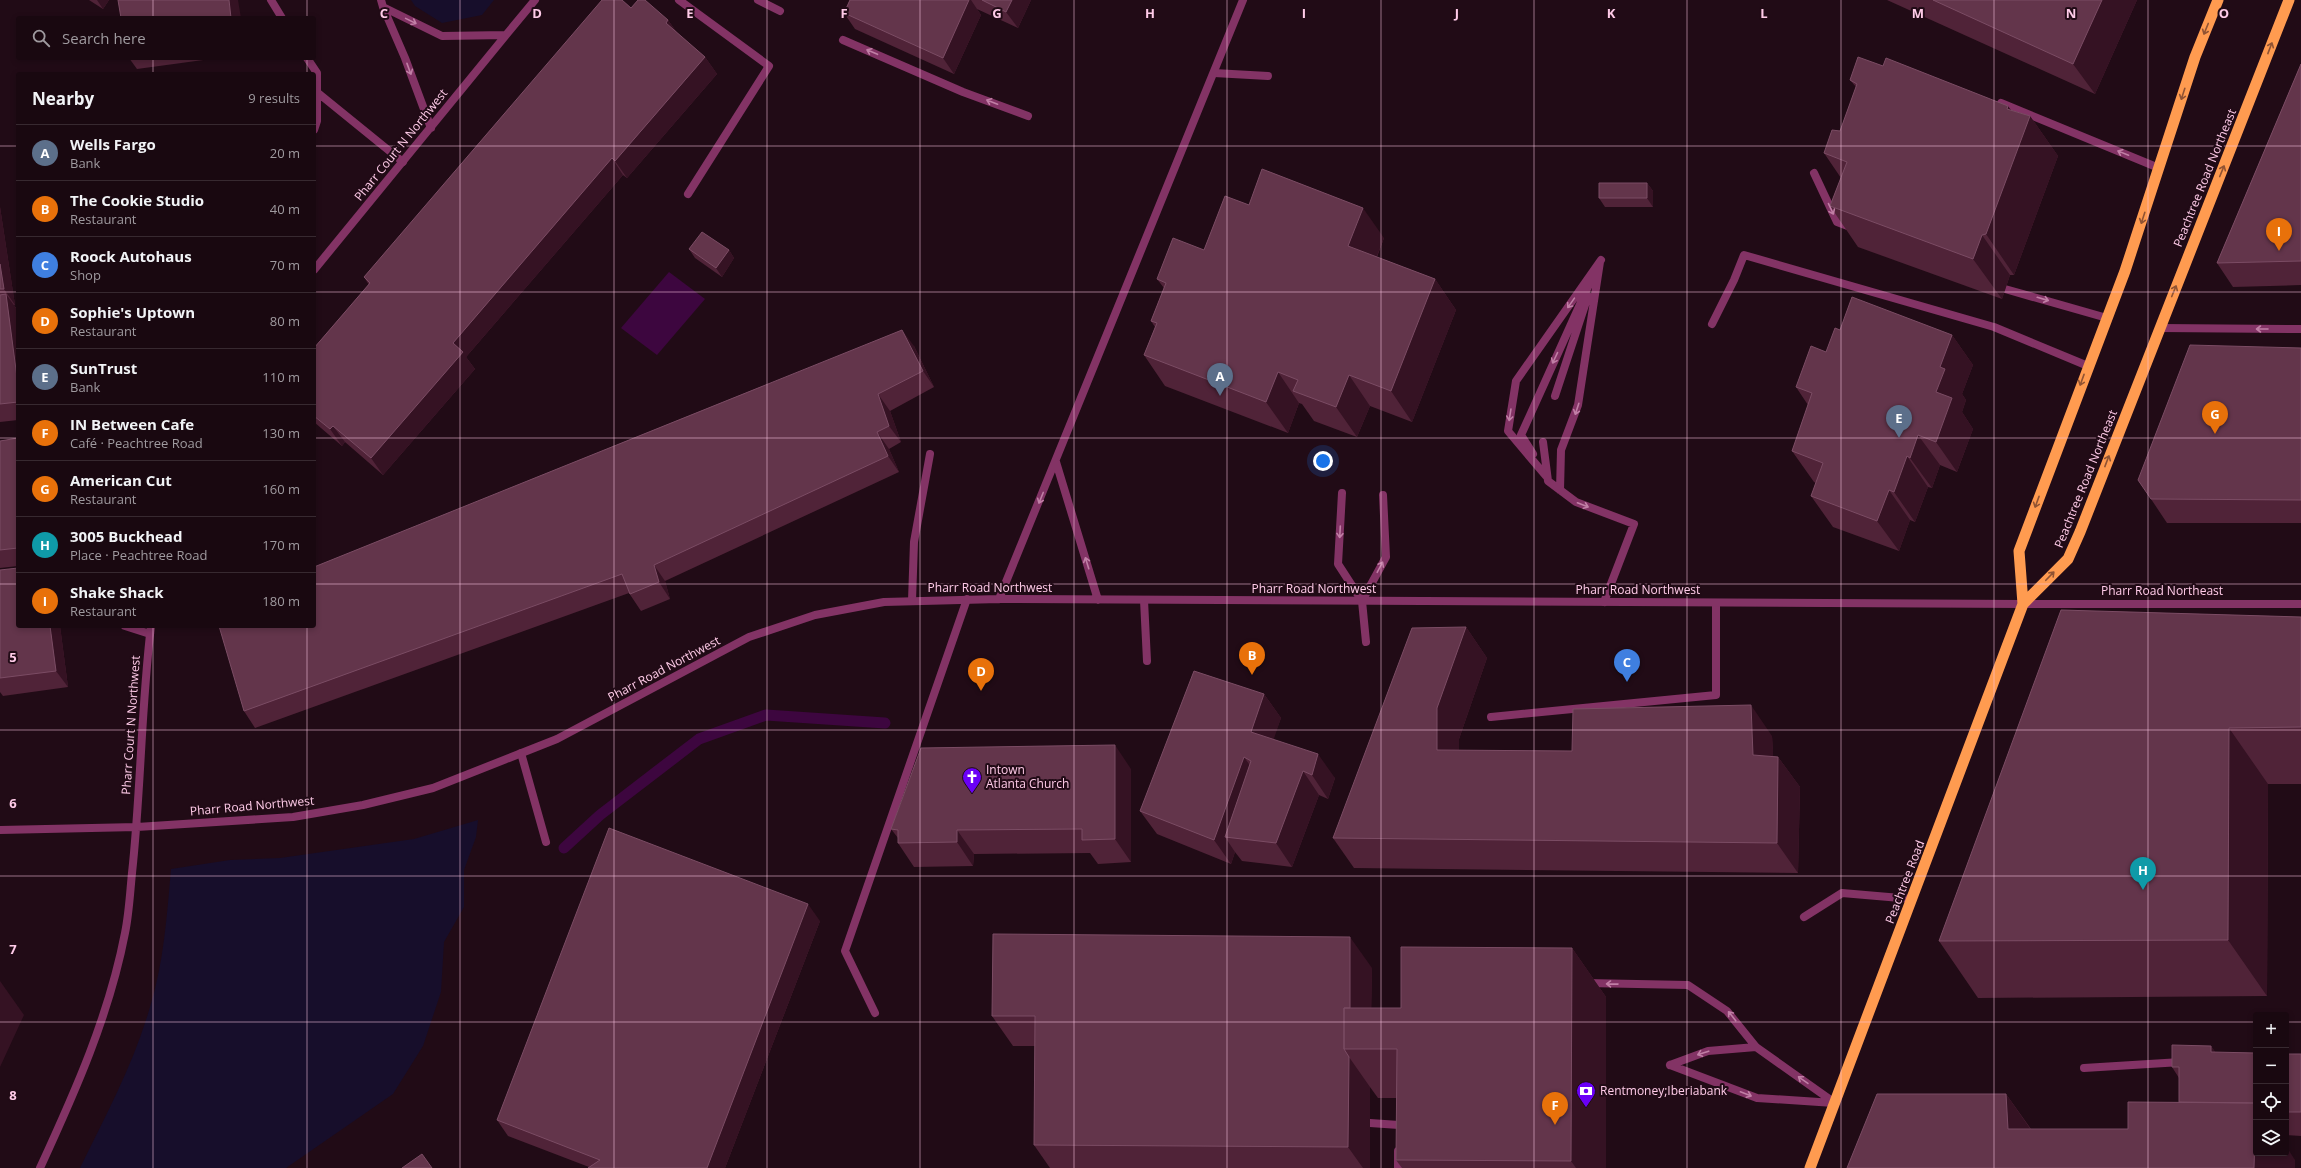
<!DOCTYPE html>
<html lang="en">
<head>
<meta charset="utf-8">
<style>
	body { margin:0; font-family:"Open Sans",sans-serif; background:#221119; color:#f1f3f6 }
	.controls { position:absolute; right:12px; bottom:12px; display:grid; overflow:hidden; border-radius:4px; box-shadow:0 2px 6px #0003 }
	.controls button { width:36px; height:36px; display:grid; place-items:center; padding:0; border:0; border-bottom:1px solid #372930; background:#190810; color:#f1f3f6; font:20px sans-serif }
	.you { position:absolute; left:1323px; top:461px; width:14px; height:14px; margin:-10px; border:3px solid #fff; border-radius:50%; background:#1a73e8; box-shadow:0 0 0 6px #1a73e833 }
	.badge { display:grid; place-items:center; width:26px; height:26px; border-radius:50%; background:#b486f6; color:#fff; font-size:13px; font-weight:700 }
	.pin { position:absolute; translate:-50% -33px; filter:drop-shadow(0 1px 2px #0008) }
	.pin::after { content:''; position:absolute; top:21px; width:14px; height:12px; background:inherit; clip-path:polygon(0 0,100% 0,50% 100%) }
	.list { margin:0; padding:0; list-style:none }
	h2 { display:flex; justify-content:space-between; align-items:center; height:52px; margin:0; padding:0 16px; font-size:17px }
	h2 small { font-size:13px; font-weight:400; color:#9f9a9f }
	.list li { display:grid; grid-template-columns:26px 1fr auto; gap:12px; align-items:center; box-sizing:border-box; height:56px; padding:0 16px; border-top:1px solid #372930 }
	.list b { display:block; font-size:15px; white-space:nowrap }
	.list p { margin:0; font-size:13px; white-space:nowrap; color:#9f9a9f }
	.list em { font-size:13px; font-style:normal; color:#9f9a9f }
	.icon { flex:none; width:22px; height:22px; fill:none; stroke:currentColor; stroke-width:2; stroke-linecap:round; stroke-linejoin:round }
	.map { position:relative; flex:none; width:2301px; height:1168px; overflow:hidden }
	.search { position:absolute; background:#190810; box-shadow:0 2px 6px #0003; left:16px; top:16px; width:300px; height:44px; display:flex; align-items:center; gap:10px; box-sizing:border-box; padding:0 14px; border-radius:4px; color:#9f9a9f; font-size:15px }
	.panel { position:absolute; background:#190810; box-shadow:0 2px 6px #0003; left:16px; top:72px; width:300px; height:556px; border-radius:4px }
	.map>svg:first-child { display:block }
	.green { fill:#170e2b }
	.water { fill:#3d063f }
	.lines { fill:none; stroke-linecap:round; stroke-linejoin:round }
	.stream { stroke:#3d063f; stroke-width:11 }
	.service { stroke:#833365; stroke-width:8 }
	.minor { stroke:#833365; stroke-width:8 }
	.tertiary { stroke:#833365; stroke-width:8 }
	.trunk { stroke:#ff9b50; stroke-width:11 }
	.wall { fill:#502338 }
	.shaded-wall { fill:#351223 }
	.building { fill:#63354b; stroke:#7b4c64 }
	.oneway { stroke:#c17fa6 }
	.oneway2 { stroke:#905333 }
	.grid { fill:none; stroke:#ffcbe8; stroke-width:1; stroke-opacity:0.55 }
	.labels { text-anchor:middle; stroke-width:4; stroke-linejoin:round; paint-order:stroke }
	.street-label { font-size:12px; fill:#ffcbe8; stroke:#210b16 }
	.poi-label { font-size:12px; fill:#ffcbe8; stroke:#210b16; text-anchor:start }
	.grid-label { font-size:13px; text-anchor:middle; font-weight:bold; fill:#ffcbe8; stroke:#210b16; stroke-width:4; stroke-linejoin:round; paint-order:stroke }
</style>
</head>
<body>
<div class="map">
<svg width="2301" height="1168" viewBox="0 0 2301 1168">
	<rect width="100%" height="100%" fill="#210b16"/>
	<path class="green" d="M411 0H494L482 15 442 23 415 6Z
		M478 820 476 837 464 870V907L444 942 441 992 423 1046 393 1094 286 1168H80C106 1115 134 1063 150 1007 164 962 167 914 171 869L230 860 280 858 414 839Z"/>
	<path class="water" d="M669 272 705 299 657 355 621 328Z"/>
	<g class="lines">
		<path class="stream" d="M564 848 600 815 699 739 766 715 885 723"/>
		<path class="service" d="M271 0 282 18
			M679 0 769 66 688 194
			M758 0 780 11
			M843 40 963 92 1028 116
			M307 58 317 73V121L314 130
			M1214 73 1268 76
			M318 93 403 162
			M2001 103 2159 168
			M1814 173 1837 222 1853 228
			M2005 289 2107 318
			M1712 324 1734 280 1744 255 1994 327 2088 366
			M2160 328 2301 329
			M1555 396 1588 296
			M1543 442 1548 481 1576 502 1634 524 1604 602
			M1533 454 1521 435 1591 280
			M1546 476 1508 431 1516 381 1601 260
			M1560 490 1561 450 1578 405 1600 262
			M1342 493 1338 564 1362 601 1366 642
			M1144 600 1147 661
			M912 601 914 542 930 454
			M1362 601 1386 557 1383 495
			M125 626 150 634
			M1491 717 1716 695V603
			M521 753 546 842
			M1804 917 1842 893 1912 899
			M1586 983 1688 985 1727 1011 1756 1047 1835 1103
			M875 1013 845 951 967 599
			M1670 1065 1757 1098 1834 1103
			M1670 1065 1708 1051 1756 1047
			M2084 1068 2181 1062
			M1370 1123 1399 1125
			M1398 1168V1151"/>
		<path class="minor" d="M381 0 383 7 442 36 506 35 535 0
			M383 7 405 58 431 128
			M314 270 506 35
			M1056 462 1098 600
			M999 599 1243 0
			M0 830 137 827 293 817 363 805 433 788 557 739 749 637 815 615 884 602 999 599 2023 604
			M40 1168C75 1092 109 1016 125 933 129 914 130 893 132 873 141 791 141 708 151 626"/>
		<path class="tertiary" d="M2023 604H2301"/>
		<path class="trunk" d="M2023 604 2019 551 2125 271 2195 57 2218 0
			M1810 1168 2023 604 2068 559 2080 532 2289 0"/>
	</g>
	<path class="wall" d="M89 0H109L103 9Z
		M850 0H1031L1018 28 977 9 981 15 954 74 855 29 844 13Z
		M1887 0H2137L2095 94Z
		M631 8 668 20 678 34 705 57 717 74 627 178 623 175 466 357 475 369 383 475 345 442 342 446 314 422V348L369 285 364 277Z
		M129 58H218L137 69Z
		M2301 64V285L2233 287 2217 263Z
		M1883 66 2011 110 2030 116 2058 156 2014 275H2010L2002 299 1858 247 1830 206 1841 178 1824 153 1840 131 1856 87 1850 80Z
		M1647 183 1653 191V207H1605L1599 198Z
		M1249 205 1384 238 1377 257 1435 279 1456 310 1412 422 1370 406 1357 437 1314 421 1302 404 1299 403 1288 433 1165 386 1144 355 1155 327 1151 321 1164 288 1157 279 1204 250Z
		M0 207 15 305H14L18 311V420L0 422Z
		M689 249 729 250 734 258 722 277 695 258Z
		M1840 330 1952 335 1973 365 1962 394 1966 400 1962 412 1973 429 1957 472 1940 465 1932 488 1928 487 1915 522 1910 520 1899 551 1833 527 1811 496 1816 483 1814 482 1792 451 1808 405 1796 387 1826 352Z
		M914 346 934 387 890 411 901 442 889 449 899 472 665 581 670 599 641 611 629 593 255 728 244 711Z
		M2301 348V523H2167L2151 499Z
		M18 438V566L0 568V441Z
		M0 570 60 626 68 687 3 696 0 692Z
		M2301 617V784H2268L2267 996 1978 998 1939 941Z
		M1466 627 1487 658 1459 739V750L1572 751 1772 736 1773 756 1778 757 1800 787 1798 873 1354 868 1333 838Z
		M1264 694 1281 718 1273 739 1335 778 1328 799 1319 795 1292 867 1242 861 1235 852 1231 864 1157 834 1140 811Z
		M1131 769V862L1098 864 1090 853 974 854 973 866 914 867 898 843V838L891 829Z
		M820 921 725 1168H588L589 1167 508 1136 497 1120Z
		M1572 948 1606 997V1168H1402L1396 1160 1397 1098H1378L1370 1087V1168H1050L1034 1145 1035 1046H1013L992 1016 1372 968 1371 1008H1401Z
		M2211 1046 2215 1052 2256 1153 2295 1160V1168H1847L2006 1094 2031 1129H2128L2179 1102V1078L2172 1067Z
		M2286 1054H2301V1136L2286 1135Z"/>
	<path class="shaded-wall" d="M97 0H109L103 9Z
		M229 0H238L241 18H231Z
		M969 0H971L981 15 954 74 943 58Z
		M1012 0H1031L1018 28 1006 12Z
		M2102 0H2137L2095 94 2073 64Z
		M668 20 680 37 666 23Z
		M705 57 717 74 627 178 615 161Z
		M2008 106 2025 129 2030 116 2058 156 2014 275 1986 234 2007 109Z
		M612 158 623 175 466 357 475 369 383 475 371 458 453 343Z
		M1647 183 1653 191V207L1647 198Z
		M0 207 15 305 4 289 0 264Z
		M1363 208 1384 238 1369 276 1348 246Z
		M1982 235 2010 275 2002 299 1973 259Z
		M729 250 734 258 722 277 716 268Z
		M1435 279 1456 310 1412 422 1391 391Z
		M6 294 18 311V385Z
		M902 330 914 346 934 387 923 371Z
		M1952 335 1973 365 1962 394 1966 400 1962 412 1973 429 1957 472 1936 442V392L1940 367Z
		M1278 372 1299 403 1288 433 1266 402Z
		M1349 375 1370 406 1357 437 1336 407Z
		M878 394 890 411 901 442 889 426Z
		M333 426 345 442 342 446 330 429Z
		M877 432 889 449 899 472 888 456Z
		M1918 435 1940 465 1932 488 1910 458Z
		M1907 456 1928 487 1915 522 1894 492Z
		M1889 490 1910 520 1899 551 1877 521Z
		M654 565 665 581 670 599 659 582Z
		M50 626H60L68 687 56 671Z
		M1466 627 1487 658 1459 739V780L1437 750V708Z
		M1264 694 1281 718 1268 756 1251 732Z
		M1751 705 1772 736 1775 785 1753 755Z
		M2229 728 2268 784 2267 996 2228 940Z
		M1115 745 1131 769V862L1115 839Z
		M1318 754 1335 778 1328 799 1312 775Z
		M1244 757 1261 781 1225 837 1235 852 1231 864 1214 840Z
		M1778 757 1800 787 1798 873 1777 843Z
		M1303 771 1319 795 1292 867 1276 843Z
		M957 830 974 854 973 866 957 842Z
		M808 904 820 921 725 1168H707Z
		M1350 937 1372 968 1371 1049H1349Z
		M1572 948 1606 997V1168H1576L1571 1161Z
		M0 981 24 1015 0 1067Z
		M2211 1046 2227 1069 2211 1052Z
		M1349 1057 1370 1087V1168H1363L1348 1147Z
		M2006 1094 2045 1150 2008 1129Z
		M2256 1107V1153H2286V1146L2295 1160V1168H2254Z"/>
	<path class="building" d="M118 0H229L231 18H121Z
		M602 0H622L631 8 638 0H645L668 20 666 23 705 57 615 161 612 158 453 343 463 352 371 458 333 426 330 429 314 416V348L370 283 364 277Z
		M850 0H969L943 58 844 13Z
		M982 0H1012L1006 12Z
		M1933 0H2102L2073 64Z
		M1858 57 1883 66 1886 58 2008 106 2007 109 2030 116 1986 234 1982 235 1973 259 1830 206 1847 162 1824 153 1832 130 1840 131 1857 84 1850 80Z
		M2301 64V261L2217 263Z
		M1262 169 1363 208 1348 246 1435 279 1391 391 1349 375 1336 407 1293 391 1298 380 1278 372 1266 402 1144 355 1157 323 1151 321 1166 283 1157 279 1173 238 1204 250 1225 196 1249 205Z
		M1599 183H1647V198H1599Z
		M702 232 729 250 716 268 689 249Z
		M0 264 4 289H0Z
		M6 294 18 385V402L0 404V295Z
		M1852 297 1952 335 1940 367 1945 369 1936 392 1952 398 1936 442 1918 435 1910 458 1907 456 1894 492 1889 490 1877 521 1811 496 1823 463 1792 451 1812 393 1796 387 1811 346 1826 352 1835 328 1840 330Z
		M902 330 923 371 878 394 889 426 877 432 888 456 654 565 659 582 630 594 622 574 244 711 219 626H314V567Z
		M2190 345 2301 348V500L2151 499 2138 480Z
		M18 438V548L0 550V441Z
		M18 568V626H50L56 671 0 678V570Z
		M2061 610 2301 617V727L2229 728 2228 940 1939 941Z
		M1466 627 1437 708V750L1572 751 1573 709 1751 705 1753 755 1778 757 1777 843 1333 838 1412 628Z
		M1194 671 1264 694 1251 732 1318 754 1312 775 1303 771 1276 843 1225 837 1251 761 1244 757 1214 840 1140 811Z
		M1115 745V839L1082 840V829L957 830V842L898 843V830L891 829 921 748Z
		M609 828 808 904 707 1168H588L600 1160 497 1120Z
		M993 934 1350 937V1008H1344V1049L1349 1057 1348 1147 1034 1145 1035 1016H992Z
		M1401 947 1572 948 1571 1161 1396 1160 1397 1049H1344V1008H1401Z
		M2172 1045 2211 1046V1052L2256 1053V1103L2179 1102V1067H2172Z
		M2286 1054H2301V1112H2286Z
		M1877 1094H2006L2008 1129H2128V1102L2256 1103 2254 1168H1847Z
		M422 1154 432 1168H402Z"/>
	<defs><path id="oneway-shaft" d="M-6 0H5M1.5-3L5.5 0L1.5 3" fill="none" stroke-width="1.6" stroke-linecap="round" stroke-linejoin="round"/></defs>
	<g class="oneway">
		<use href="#oneway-shaft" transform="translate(411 21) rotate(26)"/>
		<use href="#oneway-shaft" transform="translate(872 52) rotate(-157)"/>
		<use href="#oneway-shaft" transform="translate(409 69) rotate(70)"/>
		<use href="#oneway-shaft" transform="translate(992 102) rotate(-159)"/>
		<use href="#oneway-shaft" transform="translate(2123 153) rotate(-158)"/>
		<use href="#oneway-shaft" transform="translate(1831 209) rotate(65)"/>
		<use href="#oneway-shaft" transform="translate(2043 299) rotate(16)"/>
		<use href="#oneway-shaft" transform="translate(1571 303) rotate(125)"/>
		<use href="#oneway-shaft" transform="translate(2262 329) rotate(-180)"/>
		<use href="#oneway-shaft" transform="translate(1555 358) rotate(115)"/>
		<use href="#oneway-shaft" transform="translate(1577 409) rotate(108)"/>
		<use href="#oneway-shaft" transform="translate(1510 415) rotate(99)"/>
		<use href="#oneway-shaft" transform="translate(1041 498) rotate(112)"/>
		<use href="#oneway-shaft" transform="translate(1583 505) rotate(21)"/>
		<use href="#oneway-shaft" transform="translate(1340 532) rotate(93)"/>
		<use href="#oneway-shaft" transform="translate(1087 563) rotate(-107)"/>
		<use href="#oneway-shaft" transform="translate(1380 567) rotate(-62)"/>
		<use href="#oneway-shaft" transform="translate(1612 984) rotate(-179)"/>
		<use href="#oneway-shaft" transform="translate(1732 1016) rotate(-129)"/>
		<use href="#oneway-shaft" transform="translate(1703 1053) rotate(162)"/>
		<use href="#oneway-shaft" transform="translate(1803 1080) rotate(-145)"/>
		<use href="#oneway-shaft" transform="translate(1746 1094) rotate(21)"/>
	</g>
	<g class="oneway2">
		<use href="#oneway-shaft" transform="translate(2206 29) rotate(112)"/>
		<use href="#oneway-shaft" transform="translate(2270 48) rotate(-69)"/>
		<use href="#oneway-shaft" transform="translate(2183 94) rotate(108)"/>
		<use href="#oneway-shaft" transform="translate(2222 171) rotate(-68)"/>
		<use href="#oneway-shaft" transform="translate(2143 218) rotate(108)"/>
		<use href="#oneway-shaft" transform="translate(2174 291) rotate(-68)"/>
		<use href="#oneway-shaft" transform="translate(2082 380) rotate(110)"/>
		<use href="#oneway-shaft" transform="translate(2107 461) rotate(-69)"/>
		<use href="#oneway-shaft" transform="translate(2037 502) rotate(110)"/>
		<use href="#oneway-shaft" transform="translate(2050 576) rotate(-46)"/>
	</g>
	<path class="grid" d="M153 0V18M307 0V18M460 0V1168M614 0V1168M767 0V1168M920 0V1168M1074 0V1168M1227 0V1168M1381 0V1168M1534 0V1168M1687 0V1168M1841 0V1168M1994 0V1168M2148 0V1168M153 58V74M307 58V74M0 146H18M314 146H2301M0 292H18M314 292H2301M0 438H18M314 438H2301M0 584H18M314 584H2301M153 626V1168M307 626V1168M0 730H2301M0 876H2301M0 1022H2256M2286 1022H2301"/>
	<defs>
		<symbol id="church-pin" viewBox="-11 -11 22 30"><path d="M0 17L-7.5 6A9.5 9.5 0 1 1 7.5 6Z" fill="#6a00f6" stroke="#210b16"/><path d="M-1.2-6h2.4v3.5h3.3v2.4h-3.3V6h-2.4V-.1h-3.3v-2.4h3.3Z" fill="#fff"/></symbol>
		<symbol id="bank-pin" viewBox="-11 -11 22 30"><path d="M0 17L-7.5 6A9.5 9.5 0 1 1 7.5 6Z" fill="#6a00f6" stroke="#210b16"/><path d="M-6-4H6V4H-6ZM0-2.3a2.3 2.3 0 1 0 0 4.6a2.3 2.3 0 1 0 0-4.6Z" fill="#fff"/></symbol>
	</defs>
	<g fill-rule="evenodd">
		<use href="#church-pin" x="961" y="766" width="22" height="30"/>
		<use href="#bank-pin" x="1575" y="1080" width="22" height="30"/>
	</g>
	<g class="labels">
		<g class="street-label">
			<text transform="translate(401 145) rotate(-51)" y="4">Pharr Court N Northwest</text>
			<text transform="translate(2205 178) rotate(-68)" y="4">Peachtree Road Northeast</text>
			<text transform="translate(2086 479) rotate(-68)" y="4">Peachtree Road Northeast</text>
			<text x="990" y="592">Pharr Road Northwest</text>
			<text x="1314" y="593">Pharr Road Northwest</text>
			<text x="1638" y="594">Pharr Road Northwest</text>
			<text x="2162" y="595">Pharr Road Northeast</text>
			<text transform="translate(664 669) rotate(-28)" y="4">Pharr Road Northwest</text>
			<text transform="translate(131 725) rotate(-86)" y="4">Pharr Court N Northwest</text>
			<text transform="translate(252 806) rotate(-5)" y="4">Pharr Road Northwest</text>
			<text transform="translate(1905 882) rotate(-69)" y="4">Peachtree Road</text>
		</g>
		<g class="poi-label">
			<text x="986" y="774">Intown<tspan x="986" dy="14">Atlanta Church</tspan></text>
			<text x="1600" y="1095">Rentmoney;Iberiabank</text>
		</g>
	</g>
	<g class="grid-label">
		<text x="384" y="18">C</text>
		<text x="537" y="18">D</text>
		<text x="690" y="18">E</text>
		<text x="844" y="18">F</text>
		<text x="997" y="18">G</text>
		<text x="1150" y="18">H</text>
		<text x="1304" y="18">I</text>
		<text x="1457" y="18">J</text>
		<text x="1611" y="18">K</text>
		<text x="1764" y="18">L</text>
		<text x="1918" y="18">M</text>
		<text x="2071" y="18">N</text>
		<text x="2224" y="18">O</text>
		<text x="13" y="662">5</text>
		<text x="13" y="808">6</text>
		<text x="13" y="954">7</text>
		<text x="13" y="1100">8</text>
	</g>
</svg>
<div class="controls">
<button>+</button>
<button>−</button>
<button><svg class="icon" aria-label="locate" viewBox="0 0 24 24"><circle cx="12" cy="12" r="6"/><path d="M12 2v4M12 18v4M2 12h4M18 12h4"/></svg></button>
<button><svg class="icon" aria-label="layers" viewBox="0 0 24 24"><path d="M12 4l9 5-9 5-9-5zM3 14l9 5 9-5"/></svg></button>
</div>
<div class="you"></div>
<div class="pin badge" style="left:1220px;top:396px;background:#5c6f8a">A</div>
<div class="pin badge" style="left:1252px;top:675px;background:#e8710a">B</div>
<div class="pin badge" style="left:1627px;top:682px;background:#3f7fe0">C</div>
<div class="pin badge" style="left:981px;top:691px;background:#e8710a">D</div>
<div class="pin badge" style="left:1899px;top:438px;background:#5c6f8a">E</div>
<div class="pin badge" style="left:1555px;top:1125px;background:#e8710a">F</div>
<div class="pin badge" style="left:2215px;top:434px;background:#e8710a">G</div>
<div class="pin badge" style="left:2143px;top:890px;background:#0f9aa8">H</div>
<div class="pin badge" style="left:2279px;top:251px;background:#e8710a">I</div>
<div class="search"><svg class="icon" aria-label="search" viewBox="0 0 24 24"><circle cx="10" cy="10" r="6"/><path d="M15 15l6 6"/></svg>Search here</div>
<section class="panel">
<h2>Nearby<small>9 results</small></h2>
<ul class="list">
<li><span class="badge" style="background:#5c6f8a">A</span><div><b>Wells Fargo</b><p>Bank</p></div><em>20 m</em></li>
<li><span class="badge" style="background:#e8710a">B</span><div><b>The Cookie Studio</b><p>Restaurant</p></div><em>40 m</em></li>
<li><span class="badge" style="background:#3f7fe0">C</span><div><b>Roock Autohaus</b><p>Shop</p></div><em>70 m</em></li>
<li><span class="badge" style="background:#e8710a">D</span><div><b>Sophie's Uptown</b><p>Restaurant</p></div><em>80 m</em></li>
<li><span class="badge" style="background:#5c6f8a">E</span><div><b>SunTrust</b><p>Bank</p></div><em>110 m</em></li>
<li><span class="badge" style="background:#e8710a">F</span><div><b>IN Between Cafe</b><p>Café · Peachtree Road</p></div><em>130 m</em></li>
<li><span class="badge" style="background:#e8710a">G</span><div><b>American Cut</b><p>Restaurant</p></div><em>160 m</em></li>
<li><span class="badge" style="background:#0f9aa8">H</span><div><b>3005 Buckhead</b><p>Place · Peachtree Road</p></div><em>170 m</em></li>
<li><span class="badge" style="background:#e8710a">I</span><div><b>Shake Shack</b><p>Restaurant</p></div><em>180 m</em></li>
</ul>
</section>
</div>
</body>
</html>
